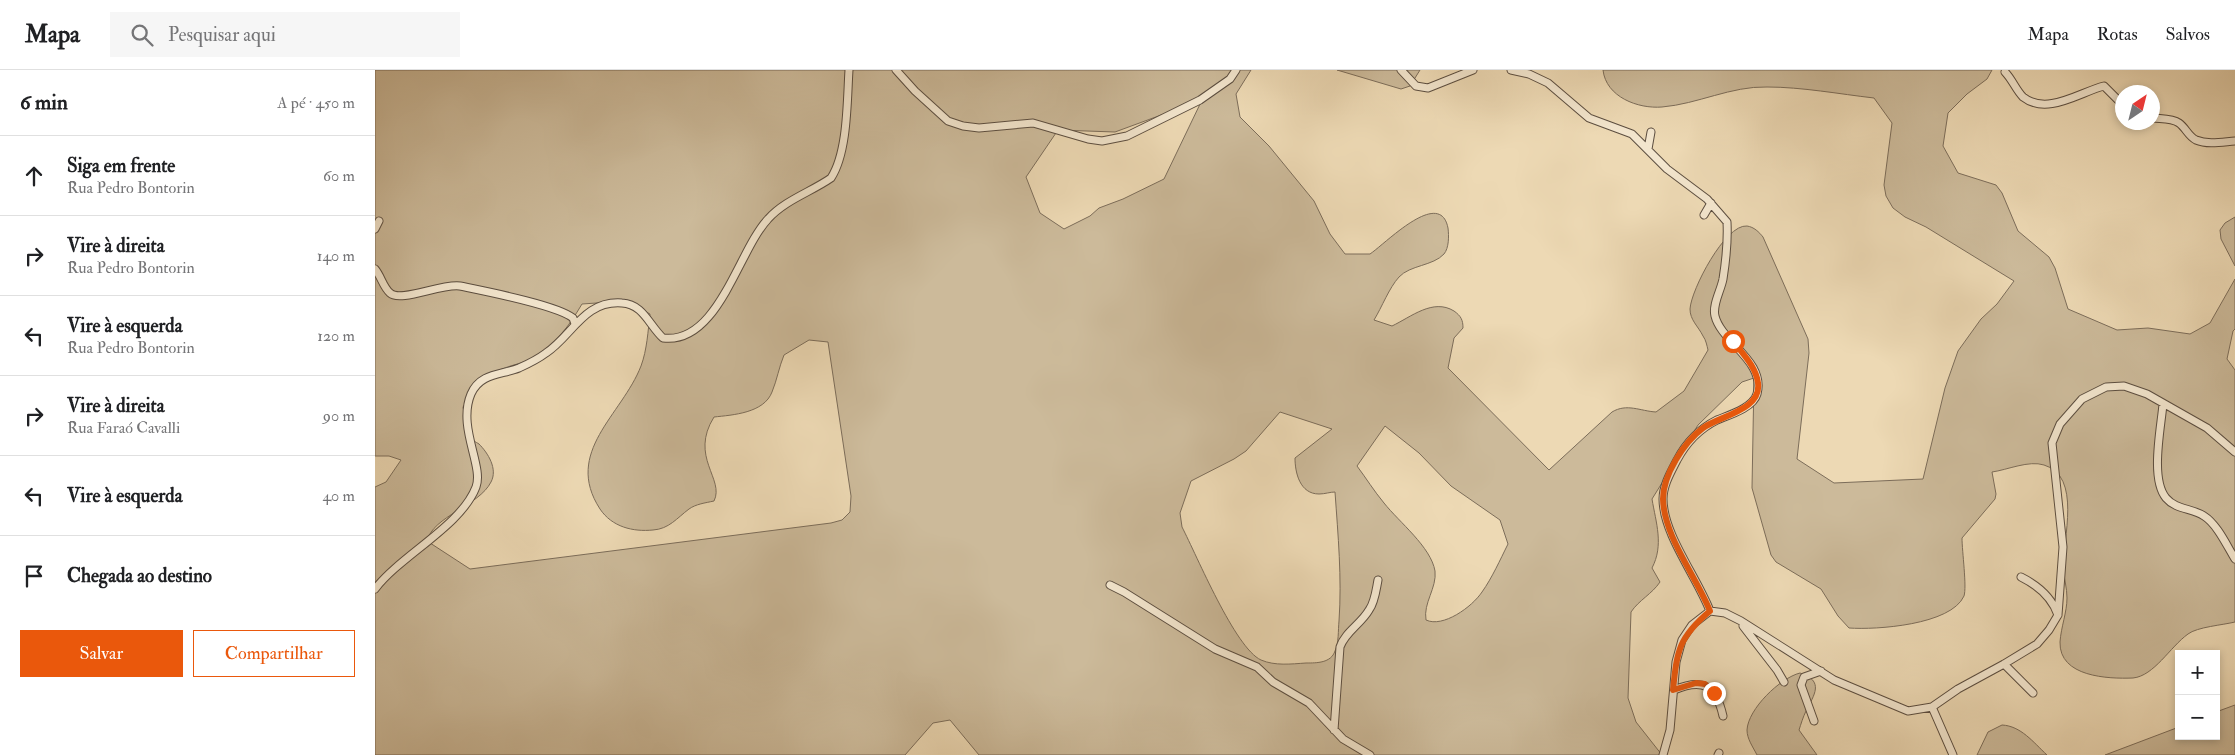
<!DOCTYPE html>
<html lang="pt">
<head>
<meta charset="utf-8">
<style>
	body { margin:0; font-family:"IM FELL Double Pica",serif; background:#f6f6f6; color:#202124 }
	.controls { position:absolute; right:15px; bottom:15px; display:grid; overflow:hidden; border-radius:0px; box-shadow:0 2px 8px #0003 }
	.controls button { width:45px; height:45px; display:grid; place-items:center; padding:0; border:0; border-bottom:1px solid #e0e0e0; background:#fff; color:#202124; font:25px sans-serif }
	.compass { position:absolute; left:1740px; top:15px; width:45px; height:45px; border-radius:50%; background:#fff; box-shadow:0 2px 8px #0003; rotate:35deg }
	.stop { position:absolute; width:15px; height:15px; margin:-11px; border:4px solid #ea580c; border-radius:50%; background:#fff }
	.stop.end { background:#ea580c; border-color:#fff; box-shadow:0 1px 5px #0008 }
	.list { margin:0; padding:0; list-style:none }
	h2 { display:flex; justify-content:space-between; align-items:center; height:65px; margin:0; padding:0 20px; font-size:21px }
	h2 small { font-size:16px; font-weight:400; color:#757577 }
	.list li { display:grid; grid-template-columns:32px 1fr auto; gap:15px; align-items:center; box-sizing:border-box; height:80px; padding:0 20px; border-top:1px solid #e0e0e0 }
	.list b { display:block; font-size:19px; white-space:nowrap }
	.list p { margin:0; font-size:16px; white-space:nowrap; color:#757577 }
	.list em { font-size:16px; font-style:normal; color:#757577 }
	.actions { display:flex; gap:10px; padding:15px 20px }
	.actions a { flex:1; padding:11px 0; border:1px solid #ea580c; border-radius:0px; text-align:center; font-size:18px; color:#ea580c }
	.actions .main { background:#ea580c; color:#fff }
	.icon { flex:none; width:28px; height:28px; fill:none; stroke:currentColor; stroke-width:2; stroke-linecap:round; stroke-linejoin:round }
	.map { position:relative; flex:none; width:1860px; height:685px; overflow:hidden }
	header { display:flex; align-items:center; gap:30px; box-sizing:border-box; height:70px; padding:0 25px; background:#fff; border-bottom:1px solid #e0e0e0 }
	header strong { font-size:24px }
	nav { display:flex; gap:28px; margin-inline-start:auto; font-size:18px }
	.search { width:350px; height:45px; background:#f6f6f6; display:flex; align-items:center; gap:12px; box-sizing:border-box; padding:0 18px; border-radius:0px; color:#757577; font-size:19px }
	main { display:flex }
	aside { flex:1; background:#fff }
	.map>svg:first-child { display:block }
	.green { fill:#ccba9a; stroke:#7c6d5a; fill-rule:evenodd }
	.lines { fill:none; stroke-linecap:round; stroke-linejoin:round }
	.street-casing { stroke:#5c4e40; stroke-width:9 }
	.street { stroke:#f3e6ce; stroke-width:7 }
	.route { stroke:#ea580c; stroke-width:6 }
</style>
</head>
<body>
<header>
<strong>Mapa</strong>
<div class="search"><svg class="icon" aria-label="search" viewBox="0 0 24 24"><circle cx="10" cy="10" r="6"/><path d="M15 15l6 6"/></svg>Pesquisar aqui</div>
<nav><a>Mapa</a><a>Rotas</a><a>Salvos</a></nav>
</header>
<main>
<aside>
<h2>6 min<small>A pé · 450 m</small></h2>
<ul class="list">
<li><svg class="icon" aria-label="ahead" viewBox="0 0 24 24"><path d="M12 20V5M6 11l6-6 6 6"/></svg><div><b>Siga em frente</b><p>Rua Pedro Bontorin</p></div><em>60 m</em></li>
<li><svg class="icon" aria-label="right" viewBox="0 0 24 24"><path d="M7 20v-9h11M14 6l5 5-5 5"/></svg><div><b>Vire à direita</b><p>Rua Pedro Bontorin</p></div><em>140 m</em></li>
<li><svg class="icon" aria-label="left" viewBox="0 0 24 24"><path d="M17 20v-9H6M10 6l-5 5 5 5"/></svg><div><b>Vire à esquerda</b><p>Rua Pedro Bontorin</p></div><em>120 m</em></li>
<li><svg class="icon" aria-label="right" viewBox="0 0 24 24"><path d="M7 20v-9h11M14 6l5 5-5 5"/></svg><div><b>Vire à direita</b><p>Rua Faraó Cavalli</p></div><em>90 m</em></li>
<li><svg class="icon" aria-label="left" viewBox="0 0 24 24"><path d="M17 20v-9H6M10 6l-5 5 5 5"/></svg><div><b>Vire à esquerda</b></div><em>40 m</em></li>
<li><svg class="icon" aria-label="arrive" viewBox="0 0 24 24"><path d="M6 21V4h12l-3 4 3 4H6"/></svg><div><b>Chegada ao destino</b></div></li>
</ul>
<div class="actions"><a class="main">Salvar</a><a>Compartilhar</a></div>
</aside>
<div class="map">
<svg width="1860" height="685" viewBox="0 0 1860 685">
	<rect width="100%" height="100%" fill="#edd9b4"/>
	<filter id="stains"><feTurbulence type="fractalNoise" baseFrequency=".004" numOctaves="4"/><feColorMatrix values="0 0 0 0 .2 0 0 0 0 .09 0 0 0 0 .02 0 0 0 .5 -.17"/></filter>
	<radialGradient id="worn" r=".72"><stop offset=".6" stop-color="#630" stop-opacity="0"/><stop offset="1" stop-color="#630" stop-opacity=".3"/></radialGradient>
	<path class="green" d="M0 0H876L861 24 865 47 894 76 939 131 955 164 970 184H995C1010 174 1065 117 1073 158 1074 166 1074 178 1069 184 1058 196 1035 195 1024 207 1014 218 1007 237 999 250L1017 256C1036 247 1058 228 1079 241 1086 246 1088 250 1088 258L1079 268 1073 298 1174 400 1237 342C1252 333 1265 341 1281 342L1309 321 1333 280C1332 276 1331 270 1328 266 1323 256 1315 250 1315 239 1316 220 1350 154 1372 156 1379 157 1384 162 1388 167L1433 269 1434 283 1422 389 1459 413 1548 409 1570 318 1583 281 1606 249 1622 234 1639 211 1551 157 1530 147 1518 138 1511 126 1509 115 1517 53 1499 28C1464 24 1427 17 1392 17 1356 16 1323 34 1287 37 1263 39 1231 27 1228 0H1617L1612 9 1592 24 1573 43 1568 76 1583 103 1621 115 1627 123 1643 161 1674 187 1680 198 1693 239 1742 260 1773 258 1815 264 1835 253 1860 209V259L1858 261 1852 289 1860 300V552C1848 555 1822 557 1813 564 1795 577 1779 606 1758 608 1733 609 1684 607 1685 572 1686 557 1692 542 1692 528 1692 518 1689 508 1688 498 1688 469 1707 406 1669 395 1654 390 1632 400 1617 402L1621 424 1620 429 1587 468C1587 481 1592 517 1589 526 1576 555 1501 560 1474 558L1463 546 1446 519 1401 492 1396 485 1377 418 1379 308 1367 312 1323 355 1277 429C1281 453 1289 475 1277 498L1285 512C1277 524 1264 530 1256 542L1253 628 1261 652 1287 685H604L575 650 558 653 530 685H0V417L11 412 26 390 14 386H0ZM827 30 789 109 748 129 724 138 715 146 689 159 665 143 651 107 683 60 740 62ZM251 231 275 244C273 261 272 280 266 296 247 345 188 382 225 439 237 457 258 462 278 460 294 459 302 448 314 439 321 434 330 433 339 431 350 409 314 387 339 347 358 345 389 343 397 322 402 310 404 297 409 285L434 270 453 272 476 426 475 442 467 450 456 453 95 499 52 471C58 446 104 436 116 412 123 399 113 383 104 374 101 372 96 370 95 367 90 359 90 345 88 337 97 323 109 309 123 301 134 295 148 294 159 287 181 274 194 256 207 234ZM905 342 957 359 920 388C920 403 925 424 944 424 950 424 955 422 960 422 963 465 967 508 964 551 963 561 964 572 960 581 956 593 942 593 931 593 916 594 900 596 886 590 860 578 822 486 807 457L805 443 816 411 859 389 871 381ZM1010 356 1044 383 1076 416 1125 450 1133 474C1125 490 1117 508 1107 522 1097 537 1068 558 1051 550 1048 533 1062 518 1060 501 1056 477 1024 452 1009 433 999 421 991 408 982 396Z
		M962 0H1045L1035 16 1026 19Z
		M1860 147V196L1846 169 1845 160 1850 153Z
		M1425 603C1450 611 1439 625 1431 641 1428 647 1426 654 1424 660L1442 685H1382C1378 677 1372 669 1372 660 1373 639 1405 608 1425 603Z
		M1860 635V685H1730L1804 657V666H1841V642Z
		M1627 655C1646 656 1658 672 1672 685H1602L1613 662Z"/>
	<g class="lines">
		<defs>
			<path id="street" d="M521 0 540 21 573 51 588 56 604 58 658 53 713 69 727 71 752 66 825 30 855 9 861 0
				M1026 0 1041 16 1053 18 1098 0
				M1136 0 1154 4 1173 13 1214 48 1257 64 1292 99 1332 129 1352 152C1353 171 1351 190 1348 209 1346 220 1337 235 1340 246 1346 272 1391 291 1382 324 1378 338 1354 345 1342 350 1324 359 1311 373 1302 390 1296 402 1288 415 1288 429 1288 464 1322 507 1335 541
				M1630 2C1637 9 1641 20 1648 27 1672 46 1705 22 1729 16L1748 35
				M1778 48C1786 49 1797 48 1804 53 1811 58 1813 66 1821 70 1833 75 1847 72 1860 71
				M1273 79 1276 62
				M1329 145 1336 133
				M0 159 4 151
				M0 199C6 206 8 217 15 223 25 233 67 213 85 216 109 221 182 235 198 248L200 254
				M1788 334C1786 358 1775 409 1791 428 1801 440 1817 438 1829 446 1842 454 1852 476 1860 489
				M1646 507C1662 515 1677 528 1683 545
				M735 515 749 522 840 579 882 597 898 612 934 633 968 669 995 685
				M0 519C26 485 86 456 101 417 109 396 82 357 96 324 105 303 126 305 144 298 153 294 163 289 171 283 197 266 209 230 247 233 268 234 274 255 288 268 343 275 363 181 393 149 410 130 436 122 456 108 473 82 472 30 474 0
				M1335 541 1350 543 1366 551 1459 610 1533 641 1557 637 1583 619 1629 594 1662 574 1674 560 1683 545 1688 477 1677 373 1685 354 1707 329 1731 317 1749 316 1772 324 1832 358 1860 382
				M1368 556 1402 600 1409 612
				M1629 594 1658 623
				M1299 620C1328 608 1341 615 1348 646
				M1557 637 1578 685
				M1439 651 1426 615 1429 607 1446 601
				M959 660 965 577C970 562 986 554 994 540 1000 532 1001 520 1003 510
				M1288 685 1295 660 1301 592 1307 570 1317 555 1335 541
				M1343 685 1344 683"/>
		</defs>
		<use href="#street" class="street-casing"/>
		<use href="#street" class="street"/>
	</g>
	<g class="lines">
		<path class="route" d="M1339 623 1330 614 1321 613 1298 620C1302 580 1304 567 1335 541 1321 506 1289 467 1288 429 1288 405 1309 372 1328 358 1344 346 1387 340 1383 313 1381 297 1368 284 1358 271"/>
	</g>
	<rect width="100%" height="100%" filter="url(#stains)"/>
	<rect width="100%" height="100%" fill="url(#worn)"/>
</svg>
<div class="controls">
<button>+</button>
<button>−</button>
</div>
<svg class="compass" viewBox="-18 -18 36 36"><path d="M0-13l5 13h-10z" fill="#e53935"/><path d="M0 13l5-13h-10z" fill="#757577"/></svg>
<div class="stop" style="left:1358px;top:271px"></div>
<div class="stop end" style="left:1339px;top:623px"></div>
</div>
</main>
</body>
</html>
